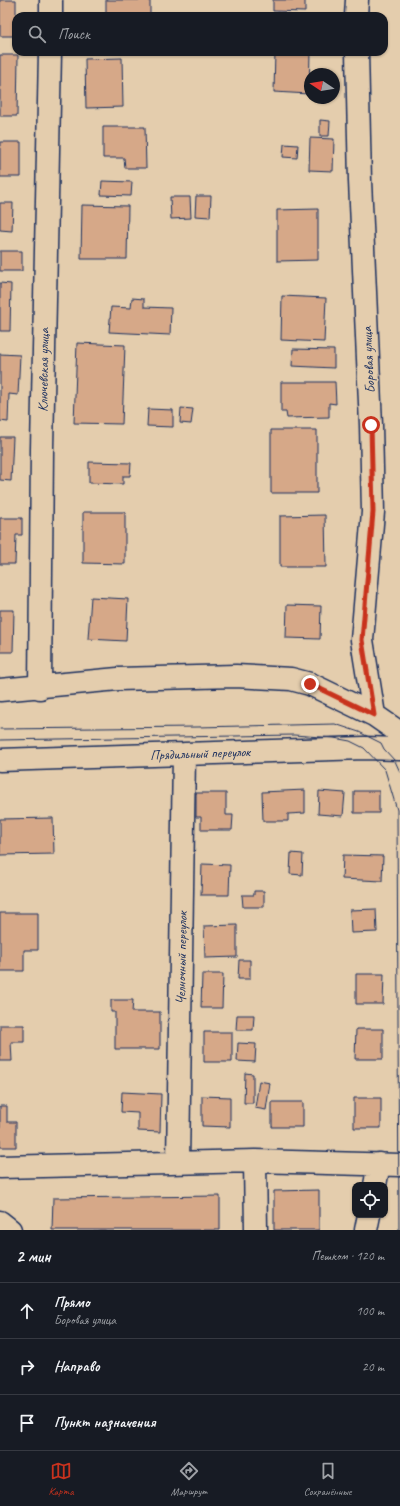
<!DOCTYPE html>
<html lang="ru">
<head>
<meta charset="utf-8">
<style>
	body { margin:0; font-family:Caveat,sans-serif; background:#20242c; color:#f1f3f6 }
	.controls { position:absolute; right:12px; bottom:12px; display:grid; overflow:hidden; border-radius:8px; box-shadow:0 1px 3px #0004 }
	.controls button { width:36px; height:36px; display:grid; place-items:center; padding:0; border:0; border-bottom:1px solid #363941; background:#171b24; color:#f1f3f6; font:20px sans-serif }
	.compass { position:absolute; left:304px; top:68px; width:36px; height:36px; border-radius:50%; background:#171b24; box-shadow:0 1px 3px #0004; rotate:282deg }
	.stop { position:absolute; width:12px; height:12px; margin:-9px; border:3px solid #c8321e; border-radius:50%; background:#fff }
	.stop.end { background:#c8321e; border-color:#fff; box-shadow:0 1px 4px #0008 }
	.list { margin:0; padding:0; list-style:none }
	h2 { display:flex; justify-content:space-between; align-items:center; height:52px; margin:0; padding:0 16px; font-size:17px }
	h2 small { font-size:13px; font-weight:400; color:#9ea1a6 }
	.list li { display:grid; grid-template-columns:26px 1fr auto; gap:12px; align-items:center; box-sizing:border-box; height:56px; padding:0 16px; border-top:1px solid #363941 }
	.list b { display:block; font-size:15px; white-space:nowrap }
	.list p { margin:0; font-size:13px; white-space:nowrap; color:#9ea1a6 }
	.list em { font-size:13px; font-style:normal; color:#9ea1a6 }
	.icon { flex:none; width:22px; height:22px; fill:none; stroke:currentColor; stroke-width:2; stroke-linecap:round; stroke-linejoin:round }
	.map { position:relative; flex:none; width:400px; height:1230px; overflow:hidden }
	.search { position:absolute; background:#171b24; box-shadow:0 1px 3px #0004; left:12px; right:12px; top:12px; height:44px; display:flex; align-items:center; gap:10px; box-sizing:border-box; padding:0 14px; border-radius:12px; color:#9ea1a6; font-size:15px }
	.sheet { height:220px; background:#171b24 }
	nav { display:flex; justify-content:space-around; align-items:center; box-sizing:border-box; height:56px; border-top:1px solid #363941; background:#171b24; font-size:11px; color:#9ea1a6 }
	nav a { display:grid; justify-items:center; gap:2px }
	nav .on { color:#c8321e }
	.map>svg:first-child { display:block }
	.building { fill:#d6a888; stroke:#1b2f5e }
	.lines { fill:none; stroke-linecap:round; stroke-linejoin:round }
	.minor-casing { stroke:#1b2f5e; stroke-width:25 }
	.minor { stroke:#e4cdad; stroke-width:22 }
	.tram { stroke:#1b2f5e; stroke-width:1 }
	.route { stroke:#c8321e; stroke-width:5 }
	.labels { text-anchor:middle; stroke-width:3; stroke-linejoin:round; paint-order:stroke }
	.street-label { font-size:14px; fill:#1b2f5e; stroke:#e4cdad }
</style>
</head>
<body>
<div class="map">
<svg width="400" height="1230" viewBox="0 0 400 1230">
	<rect width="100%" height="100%" fill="#e4cdad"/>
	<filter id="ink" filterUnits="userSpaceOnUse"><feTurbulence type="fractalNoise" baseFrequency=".025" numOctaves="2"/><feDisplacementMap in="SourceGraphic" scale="8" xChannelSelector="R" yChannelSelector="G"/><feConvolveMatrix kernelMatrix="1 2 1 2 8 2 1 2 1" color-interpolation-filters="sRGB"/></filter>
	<g filter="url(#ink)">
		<path class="building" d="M0 0H16V36H0Z
			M106 0H150V16H106Z
			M273 0H305V12L273 11Z
			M275 52H310L309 94 274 92Z
			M0 55H18L17 116H0Z
			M122 58 123 107 86 108 85 59Z
			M320 120 330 121 329 136H320Z
			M103 127H145L146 168H125L124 158H103Z
			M310 138 334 139 333 171 309 170Z
			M0 142H21V177H0Z
			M284 144 298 145 297 158 283 157Z
			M102 181 132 182 131 196 101 195Z
			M196 196H211L210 217 195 216Z
			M170 197H190L191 218 171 219Z
			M0 203H13L12 231 0 230Z
			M82 205 128 206 127 259H81Z
			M318 209V260L277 261V210Z
			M0 251H22V271H0Z
			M0 283 11 284 10 331H0Z
			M282 296 326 298 324 342 281 340Z
			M132 298 144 299V307L171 308 170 335 109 332 111 307 131 308Z
			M77 343 125 345 122 424 74 423Z
			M293 349 334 350V368L292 366Z
			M0 354 20 355 18 395 9 394 8 422 0 421Z
			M281 382H335L336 404 329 403V417L287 418 286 412H281Z
			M181 408 193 409 191 424 180 423Z
			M148 409 173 410V427L147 426Z
			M271 430H317V493H271Z
			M0 437H13L11 481 0 480Z
			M89 462 131 463 130 476H123V484L89 483Z
			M83 512H125V564L83 563Z
			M325 515 326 567H280V516Z
			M0 518H22V535H16L15 564H0Z
			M91 597 128 599 126 641 88 639Z
			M287 605 321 606 320 639 286 638Z
			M0 610H14L13 652H0Z
			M305 790V813L288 814V821H263L262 792Z
			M319 791 345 793 343 816 318 814Z
			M354 791H379V813H354Z
			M196 793H226V815H233L232 830H201V817H196Z
			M53 818 54 854 0 855V819Z
			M291 853 303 854 302 875 290 874Z
			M343 855 383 856 382 881 342 879Z
			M202 864 230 865 229 895H201Z
			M254 891H264V907H243L242 895H254Z
			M376 909 377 932 351 933 350 910Z
			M0 913H38V950H24V971H0Z
			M237 925V957L205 958 204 926Z
			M239 960H250V979H238Z
			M202 974H223L222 1008H201Z
			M356 974H384L383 1004H356Z
			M111 1000H133L132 1012H160V1049H115V1012H111Z
			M237 1015H254L253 1030H236Z
			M0 1025H24V1042H11L12 1061H0Z
			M356 1029H383V1059H355Z
			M204 1032H232V1062H204Z
			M238 1043 256 1044 255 1062 237 1061Z
			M245 1073 253 1074V1103H244Z
			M259 1081 270 1083 266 1110 255 1108Z
			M122 1092 161 1094 160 1132 138 1131V1113L121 1112Z
			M202 1096 230 1097V1127L202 1126Z
			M354 1098H381V1128H354Z
			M272 1102H303V1127H272Z
			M0 1106H7V1122H16V1147H0Z
			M319 1190V1230H274V1191Z
			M220 1196V1230H52L53 1198Z"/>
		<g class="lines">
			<defs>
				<path id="minor" d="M51 16V0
					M356 16 357 0
					M357 52 360 181 371 425 373 512 362 640 374 715
					M40 688 42 449 50 52
					M0 690 118 679 236 676 291 679 310 684 374 715 400 733
					M0 760 364 748 400 749
					M255 1161 256 1230
					M178 1163 184 754
					M0 1167 255 1161 400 1165
					M375 1185 379 1164
					M0 1222 10 1230
					M366 1230 369 1215"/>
			</defs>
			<use href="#minor" class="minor-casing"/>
			<use href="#minor" class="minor"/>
			<path class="tram" d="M0 729 197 727 335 724 359 732 381 743 384 749 395 761 400 772
				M0 740 294 735 334 738 350 741 364 748 385 770 397 810 399 1230"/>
		</g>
	</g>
	<g class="lines" filter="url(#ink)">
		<path class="route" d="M310 684 374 715 362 640 373 512 371 425"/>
	</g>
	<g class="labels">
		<g class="street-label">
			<text transform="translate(368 360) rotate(-93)" y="5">Боровая улица</text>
			<text transform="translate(43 370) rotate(-89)" y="5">Ключевская улица</text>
			<text transform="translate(200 753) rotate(-2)" y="5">Прядильный переулок</text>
			<text transform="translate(181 958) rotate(-89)" y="5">Челночный переулок</text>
		</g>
	</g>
</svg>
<div class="controls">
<button><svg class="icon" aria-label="locate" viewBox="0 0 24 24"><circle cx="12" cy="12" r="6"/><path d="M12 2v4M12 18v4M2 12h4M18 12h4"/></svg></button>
</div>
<svg class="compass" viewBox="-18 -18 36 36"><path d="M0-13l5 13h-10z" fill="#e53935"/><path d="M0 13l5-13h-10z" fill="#9ea1a6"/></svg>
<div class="stop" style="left:371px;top:425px"></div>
<div class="stop end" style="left:310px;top:684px"></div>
<div class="search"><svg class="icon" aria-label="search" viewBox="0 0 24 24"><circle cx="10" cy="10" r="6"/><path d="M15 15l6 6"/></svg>Поиск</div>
</div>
<section class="sheet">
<h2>2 мин<small>Пешком · 120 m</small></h2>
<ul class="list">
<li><svg class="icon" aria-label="ahead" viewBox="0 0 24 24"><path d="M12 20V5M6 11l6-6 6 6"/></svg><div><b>Прямо</b><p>Боровая улица</p></div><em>100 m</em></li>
<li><svg class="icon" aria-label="right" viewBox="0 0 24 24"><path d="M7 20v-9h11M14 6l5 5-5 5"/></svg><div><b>Направо</b></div><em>20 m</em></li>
<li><svg class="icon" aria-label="arrive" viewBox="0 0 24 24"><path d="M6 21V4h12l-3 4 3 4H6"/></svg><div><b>Пункт назначения</b></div></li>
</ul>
</section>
<nav>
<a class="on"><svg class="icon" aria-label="map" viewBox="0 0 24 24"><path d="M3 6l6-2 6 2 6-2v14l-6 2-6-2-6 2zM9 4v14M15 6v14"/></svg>Карта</a>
<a><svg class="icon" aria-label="directions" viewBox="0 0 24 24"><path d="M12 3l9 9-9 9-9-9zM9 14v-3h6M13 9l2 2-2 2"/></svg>Маршрут</a>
<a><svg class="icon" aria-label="saved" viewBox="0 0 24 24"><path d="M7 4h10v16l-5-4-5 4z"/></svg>Сохранённые</a>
</nav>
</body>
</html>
